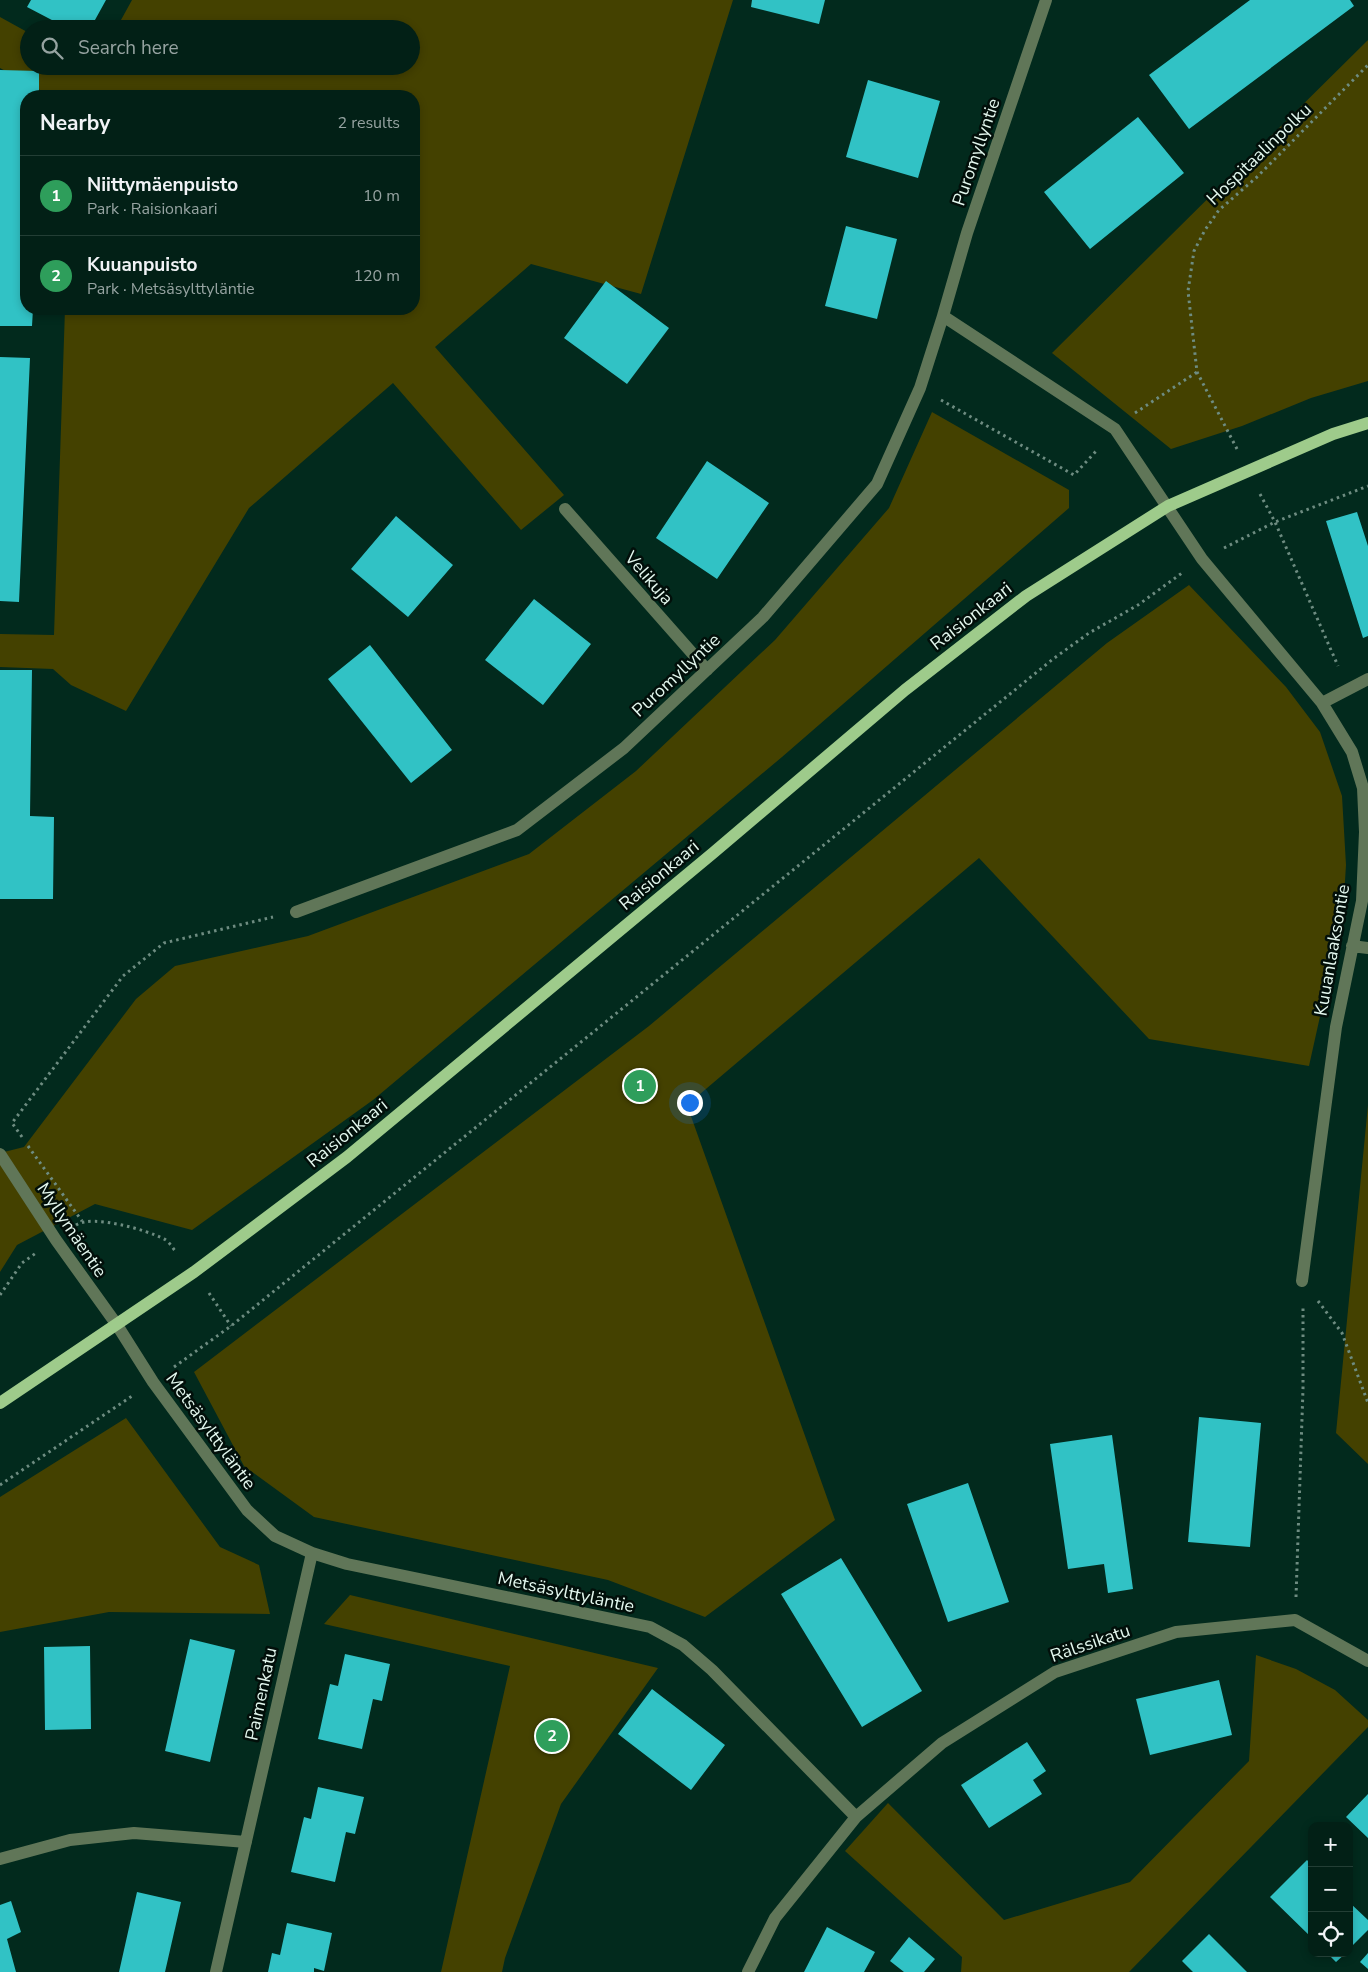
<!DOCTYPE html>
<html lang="en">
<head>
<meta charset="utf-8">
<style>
	body { margin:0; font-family:"Nunito Sans",sans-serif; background:#102d23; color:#f1f3f6 }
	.controls { position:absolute; right:15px; bottom:15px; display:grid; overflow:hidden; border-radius:10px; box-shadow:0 2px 8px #0003 }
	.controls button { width:45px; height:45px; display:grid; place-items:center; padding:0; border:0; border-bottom:1px solid #233e35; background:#022016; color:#f1f3f6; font:25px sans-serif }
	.you { position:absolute; left:689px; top:1102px; width:18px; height:18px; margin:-12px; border:4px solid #fff; border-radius:50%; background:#1a73e8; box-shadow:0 0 0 8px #1a73e833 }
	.badge { display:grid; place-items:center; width:32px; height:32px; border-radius:50%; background:#0b8043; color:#fff; font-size:16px; font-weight:700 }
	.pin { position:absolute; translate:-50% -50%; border:2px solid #fff; box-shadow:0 1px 5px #0006 }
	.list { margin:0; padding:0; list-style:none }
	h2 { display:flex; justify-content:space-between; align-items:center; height:65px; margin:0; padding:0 20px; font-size:21px }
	h2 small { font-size:16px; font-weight:400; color:#96a3a1 }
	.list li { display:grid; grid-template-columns:32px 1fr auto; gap:15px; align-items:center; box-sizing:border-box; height:80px; padding:0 20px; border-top:1px solid #233e35 }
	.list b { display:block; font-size:19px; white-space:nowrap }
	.list p { margin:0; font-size:16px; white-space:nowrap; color:#96a3a1 }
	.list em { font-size:16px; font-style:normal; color:#96a3a1 }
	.icon { flex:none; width:28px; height:28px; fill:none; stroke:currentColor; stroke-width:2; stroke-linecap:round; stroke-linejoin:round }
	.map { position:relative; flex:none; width:1368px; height:1972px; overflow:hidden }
	.search { position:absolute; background:#022016; box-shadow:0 2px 8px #0003; left:20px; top:20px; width:400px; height:55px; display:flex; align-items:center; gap:12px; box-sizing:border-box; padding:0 18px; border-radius:28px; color:#96a3a1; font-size:19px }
	.panel { position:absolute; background:#022016; box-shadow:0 2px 8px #0003; left:20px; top:90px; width:400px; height:225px; border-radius:20px }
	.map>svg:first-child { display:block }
	.green { fill:#444100 }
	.building { fill:#31c2c5 }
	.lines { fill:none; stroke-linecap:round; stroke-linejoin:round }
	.path { stroke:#6e8c81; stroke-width:3; stroke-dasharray:2.5 4; stroke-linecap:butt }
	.minor { stroke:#607658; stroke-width:12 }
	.major { stroke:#9ecb8b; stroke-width:12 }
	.labels { text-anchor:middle; stroke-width:5; stroke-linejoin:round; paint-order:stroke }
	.street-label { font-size:18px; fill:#e3f7ee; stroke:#020f0a }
</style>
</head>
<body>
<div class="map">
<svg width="1368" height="1972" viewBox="0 0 1368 1972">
	<rect width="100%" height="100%" fill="#022a1d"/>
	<path class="green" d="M132 0H733L641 294 531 264 435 347 564 495 521 530 393 383 249 508 126 711 71 685 53 669 0 667V634L54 635 65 309H414V96H51L0 68V17L29 33V66H88L93 69 95 66H411V29H116Z
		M1368 40V381L1311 398 1242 426 1171 449 1052 353Z
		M932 412 1069 490V508L782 757 373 1100 192 1230 95 1204 17 1245 0 1272V1153L24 1147 136 999 175 966 308 936 529 854 636 771 775 640 889 508Z
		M1189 585 1286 687 1320 732 1342 796 1346 865 1343 913 1309 1066 1149 1039 979 858 687 1105 835 1520 705 1617 608 1580 314 1517 244 1466 194 1372 649 1026 1107 643Z
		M1368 1105V1464L1336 1433Z
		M126 1418 220 1547 259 1565 270 1614 109 1612 0 1632V1497Z
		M350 1595 658 1668 561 1804 505 1958 502 1972H441L510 1666 324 1624Z
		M1256 1655 1296 1669 1335 1690 1368 1720V1727L1129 1972H961L962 1957 845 1851 888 1803 1004 1920 1130 1882 1249 1761Z"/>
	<path class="building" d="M31 0H106L90 29H69L27 7Z
		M752 0H825L819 24 751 7Z
		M1250 0H1350L1354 6 1189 129 1149 75Z
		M0 70 39 71V96H26V309H33L32 326H0Z
		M868 80 940 101 918 178 846 157Z
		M1138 117 1184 173 1090 249 1044 192Z
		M846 226 897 239 877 319 825 306Z
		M606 281 669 328 627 384 564 338Z
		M0 357 30 358 19 602 0 601Z
		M707 461 769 503 717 579 656 538Z
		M1357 512 1368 546V636L1363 638 1326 521Z
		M396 516 453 565 408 617 351 569Z
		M534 599 591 644 543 705 485 660Z
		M370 645 452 750 411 783 328 679Z
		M0 670H32L30 816 54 817 53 899H0Z
		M1199 1417 1261 1423 1250 1547 1188 1542Z
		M1112 1435 1133 1589 1108 1593 1104 1564 1068 1569 1050 1444Z
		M968 1483 1009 1602 948 1622 907 1504Z
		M841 1558 922 1691 862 1727 781 1594Z
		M190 1639 235 1650 210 1762 165 1751Z
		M90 1646 91 1729 45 1730 44 1647Z
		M345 1654 390 1664 382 1701 373 1699 362 1749 318 1739 330 1684 338 1686Z
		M1219 1680 1232 1735 1150 1755 1136 1699Z
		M652 1689 725 1745 691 1790 618 1734Z
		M1027 1742 1046 1771 1033 1780 1042 1794 989 1828 961 1785Z
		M318 1787 364 1797 355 1834 346 1832 335 1882 291 1872 304 1817 311 1819Z
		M1368 1794V1838L1346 1817Z
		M1307 1860 1312 1865V1938L1270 1897Z
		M137 1892 181 1902 165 1972H119Z
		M11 1901 21 1932 7 1939 16 1972H0V1905Z
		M1349 1902 1368 1920V1930L1349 1949Z
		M287 1923 332 1933 324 1971 314 1968V1972H268L272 1953 280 1955Z
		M827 1927 875 1952 864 1972H804Z
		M1209 1934 1247 1972H1193L1182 1961Z
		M909 1937 935 1959 924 1972H904L890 1961Z
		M1327 1953H1346L1336 1962Z
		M1368 1953V1969L1360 1962Z"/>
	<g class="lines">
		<path class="path" d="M941 400 1074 475 1098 449
			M1135 413 1197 372
			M1237 449 1197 372 1188 291 1194 251 1205 230 1219 210 1257 177 1368 65
			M1260 494 1275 522 1338 666
			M1224 548 1275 522 1368 486
			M22 1137 12 1123 123 976 164 943 273 917
			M28 1146 82 1221
			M76 1225C92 1214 147 1230 164 1239 169 1241 173 1249 177 1253
			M209 1293 231 1326
			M0 1295 22 1263 36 1253
			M1318 1301 1342 1333 1368 1403
			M174 1367 231 1326 1053 659 1089 633 1138 605 1182 573
			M0 1485 132 1396
			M1296 1597 1303 1389V1306"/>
		<path class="minor" d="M1046 0 967 233 943 316 1115 429 1202 559 1322 703 1352 752 1363 788 1365 832 1362 901 1336 1027 1302 1281
			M565 509 707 670
			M1322 703 1368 679
			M296 912 517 830 624 748 763 617 877 484 920 388 943 316
			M1352 946 1368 948
			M0 1154 56 1240 117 1325 153 1382 247 1510 275 1536 312 1553 347 1564 650 1627 683 1645 712 1670 856 1817
			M0 1859 70 1840 134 1833 246 1842
			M216 1972 312 1553
			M748 1972 775 1918 856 1817 942 1743 1055 1672 1176 1632 1295 1620 1368 1661"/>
		<path class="major" d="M0 1403 194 1272 347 1157 713 853 905 690 1026 596 1168 506 1333 434 1368 423"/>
	</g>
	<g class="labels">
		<g class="street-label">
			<text transform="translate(976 152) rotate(-71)" y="6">Puromyllyntie</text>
			<text transform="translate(1259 154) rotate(-44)" y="6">Hospitaalinpolku</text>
			<text transform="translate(649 578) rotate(49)" y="6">Velikuja</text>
			<text transform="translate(971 616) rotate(-38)" y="6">Raisionkaari</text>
			<text transform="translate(676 675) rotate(-43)" y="6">Puromyllyntie</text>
			<text transform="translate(659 875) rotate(-40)" y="6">Raisionkaari</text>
			<text transform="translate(1332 950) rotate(-80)" y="6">Kuuanlaaksontie</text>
			<text transform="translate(347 1133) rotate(-39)" y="6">Raisionkaari</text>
			<text transform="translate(72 1230) rotate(56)" y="6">Myllymäentie</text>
			<text transform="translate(211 1431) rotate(54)" y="6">Metsäsylttyläntie</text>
			<text transform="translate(566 1592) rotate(12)" y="6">Metsäsylttyläntie</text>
			<text transform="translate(1090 1643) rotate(-19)" y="6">Rälssikatu</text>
			<text transform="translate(261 1694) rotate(-78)" y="6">Paimenkatu</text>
		</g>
	</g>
</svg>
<div class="controls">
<button>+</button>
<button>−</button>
<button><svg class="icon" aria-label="locate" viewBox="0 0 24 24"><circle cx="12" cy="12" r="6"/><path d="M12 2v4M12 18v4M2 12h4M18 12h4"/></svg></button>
</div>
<div class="you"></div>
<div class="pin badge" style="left:640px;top:1086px;background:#2e9e5b">1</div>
<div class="pin badge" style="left:552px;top:1736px;background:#2e9e5b">2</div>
<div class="search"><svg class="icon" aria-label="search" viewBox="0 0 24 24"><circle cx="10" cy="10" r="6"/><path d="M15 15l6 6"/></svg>Search here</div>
<section class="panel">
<h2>Nearby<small>2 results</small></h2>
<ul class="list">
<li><span class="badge" style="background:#2e9e5b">1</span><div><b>Niittymäenpuisto</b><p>Park · Raisionkaari</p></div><em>10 m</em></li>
<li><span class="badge" style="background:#2e9e5b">2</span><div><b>Kuuanpuisto</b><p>Park · Metsäsylttyläntie</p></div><em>120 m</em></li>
</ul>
</section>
</div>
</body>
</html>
